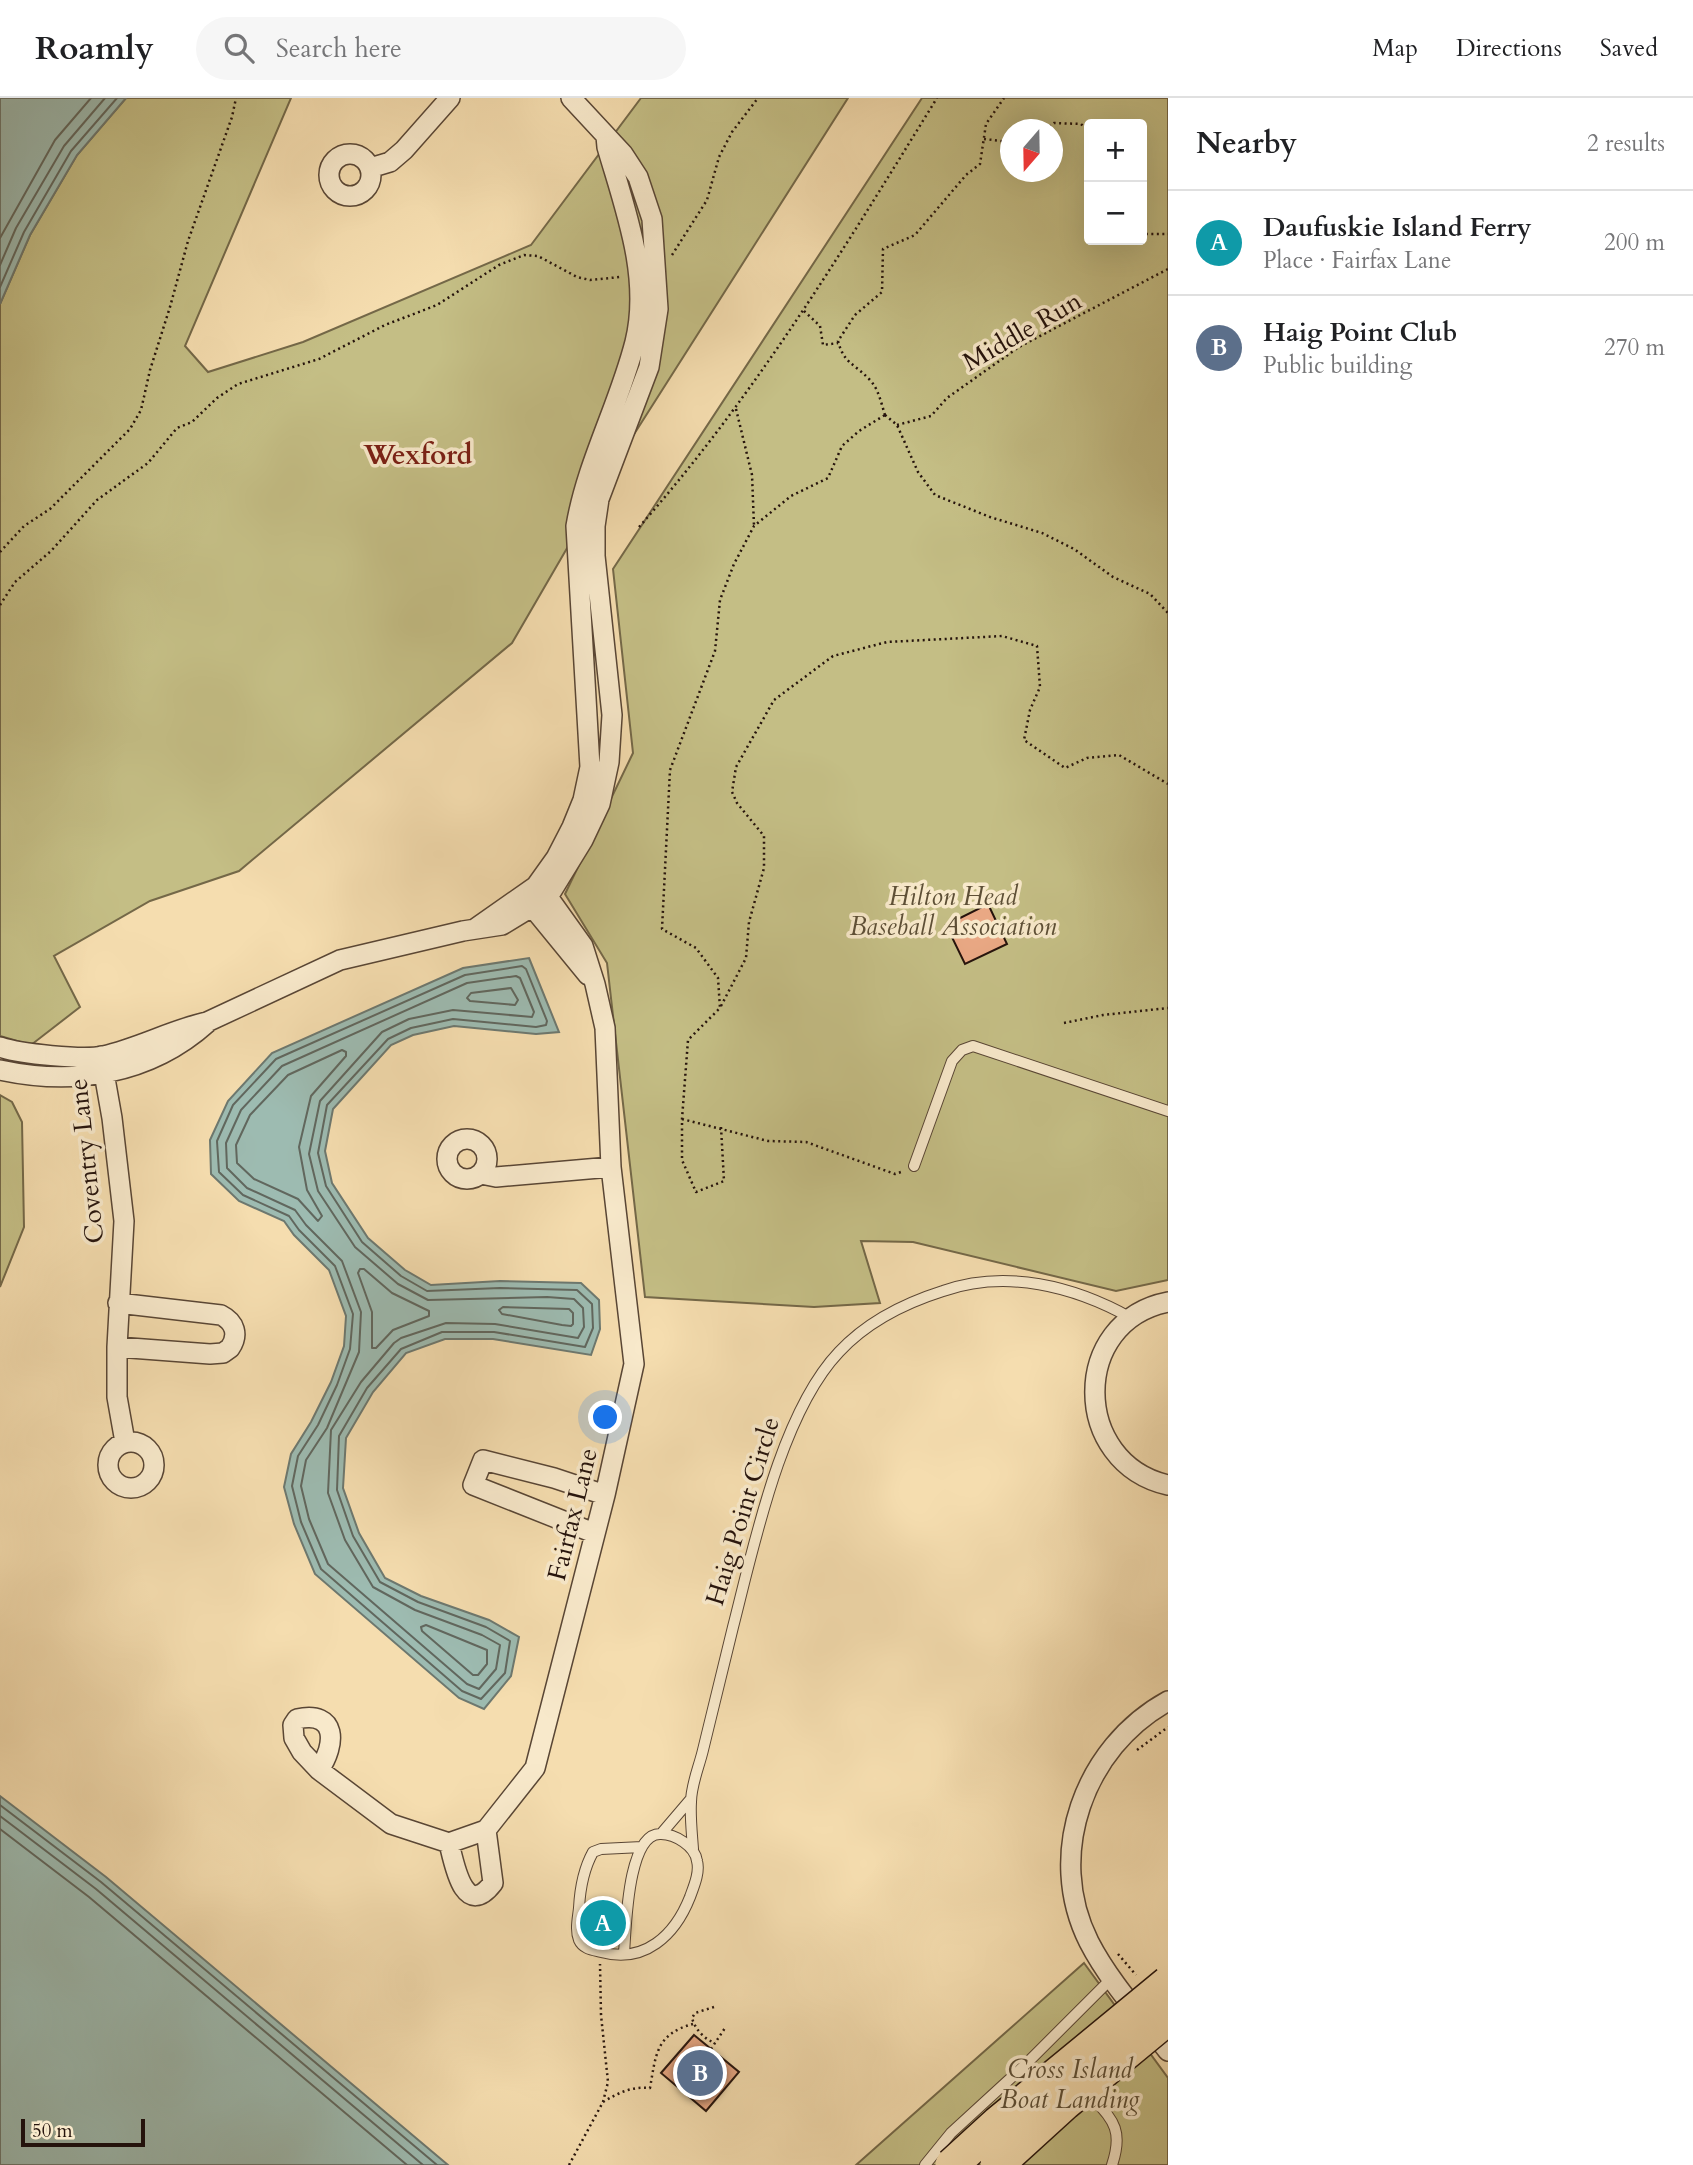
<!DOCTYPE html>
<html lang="en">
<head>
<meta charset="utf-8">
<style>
	body { margin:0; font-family:Cardo,serif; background:#f6f6f6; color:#202124 }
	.controls { position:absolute; right:21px; top:21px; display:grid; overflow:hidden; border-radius:7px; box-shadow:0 7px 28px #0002 }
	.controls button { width:63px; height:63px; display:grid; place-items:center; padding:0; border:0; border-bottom:2px solid #e0e0e0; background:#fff; color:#202124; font:35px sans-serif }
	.compass { position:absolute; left:1000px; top:21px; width:63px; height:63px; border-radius:50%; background:#fff; box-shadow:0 7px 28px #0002; rotate:200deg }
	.scale { position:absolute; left:21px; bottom:18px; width:124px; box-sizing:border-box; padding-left:7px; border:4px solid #25130c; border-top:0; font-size:19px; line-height:24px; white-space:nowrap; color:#25130c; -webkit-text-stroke:5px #f8e9cb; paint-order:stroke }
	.you { position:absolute; left:606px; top:1320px; width:24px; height:24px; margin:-18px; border:5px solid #fff; border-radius:50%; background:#1a73e8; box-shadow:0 0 0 10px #1a73e833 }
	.badge { display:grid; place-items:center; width:46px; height:46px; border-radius:50%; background:#ea580c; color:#fff; font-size:23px; font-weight:700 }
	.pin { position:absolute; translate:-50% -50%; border:4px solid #fff; box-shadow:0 2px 7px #0006 }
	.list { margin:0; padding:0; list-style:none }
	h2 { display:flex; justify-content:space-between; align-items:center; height:91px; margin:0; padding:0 28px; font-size:30px }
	h2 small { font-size:23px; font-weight:400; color:#757577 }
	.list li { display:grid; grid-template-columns:46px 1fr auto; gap:21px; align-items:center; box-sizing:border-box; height:105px; padding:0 28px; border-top:2px solid #e0e0e0 }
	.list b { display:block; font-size:26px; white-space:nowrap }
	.list p { margin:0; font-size:23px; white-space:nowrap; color:#757577 }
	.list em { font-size:23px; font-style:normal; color:#757577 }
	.icon { flex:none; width:38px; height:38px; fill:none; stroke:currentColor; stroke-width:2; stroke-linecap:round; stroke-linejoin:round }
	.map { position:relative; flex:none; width:1168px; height:2067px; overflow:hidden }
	header { display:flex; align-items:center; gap:42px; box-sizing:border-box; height:98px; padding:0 35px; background:#fff; border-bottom:2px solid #e0e0e0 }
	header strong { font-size:33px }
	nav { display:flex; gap:38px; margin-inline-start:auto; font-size:24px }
	.search { width:490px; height:63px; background:#f6f6f6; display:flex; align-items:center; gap:18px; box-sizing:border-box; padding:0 24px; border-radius:38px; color:#757577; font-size:26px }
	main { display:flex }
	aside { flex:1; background:#fff }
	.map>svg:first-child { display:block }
	.green { fill:#c4be85; stroke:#746848; stroke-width:2; fill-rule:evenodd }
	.water { fill:#9dbbb1; stroke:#6d786f; stroke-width:2 }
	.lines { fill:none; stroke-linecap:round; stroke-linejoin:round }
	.shore { stroke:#61675e; stroke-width:2 }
	.building { fill:#e9a884; stroke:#25130c; stroke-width:2 }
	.lane-casing { stroke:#594635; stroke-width:12 }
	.street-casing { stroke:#594635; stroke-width:22 }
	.path { stroke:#25130c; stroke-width:2.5; stroke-dasharray:2 3.5; stroke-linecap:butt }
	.lane { stroke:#f8e9cb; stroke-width:10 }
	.street { stroke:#f8e9cb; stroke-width:19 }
	.highway-bridge-casing { stroke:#25130c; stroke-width:36; stroke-linecap:butt }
	.highway-bridge { stroke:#f5ddaf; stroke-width:33 }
	.labels { text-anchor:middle; stroke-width:7; stroke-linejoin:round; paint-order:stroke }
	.street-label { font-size:26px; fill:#25130c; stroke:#f8e9cb }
	.park-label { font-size:26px; font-style:italic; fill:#5d4f36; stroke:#f8e9cb }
	.neighbourhood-label { font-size:28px; font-weight:bold; fill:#7a1f14; stroke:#f8e9cb }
</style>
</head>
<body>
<header>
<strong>Roamly</strong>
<div class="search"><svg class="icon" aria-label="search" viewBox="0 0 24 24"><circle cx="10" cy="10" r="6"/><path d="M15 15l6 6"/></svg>Search here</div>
<nav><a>Map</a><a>Directions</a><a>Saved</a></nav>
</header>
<main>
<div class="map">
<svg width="1168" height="2067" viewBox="0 0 1168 2067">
	<rect width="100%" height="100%" fill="#f5ddaf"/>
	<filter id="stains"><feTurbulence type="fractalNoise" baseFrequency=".00286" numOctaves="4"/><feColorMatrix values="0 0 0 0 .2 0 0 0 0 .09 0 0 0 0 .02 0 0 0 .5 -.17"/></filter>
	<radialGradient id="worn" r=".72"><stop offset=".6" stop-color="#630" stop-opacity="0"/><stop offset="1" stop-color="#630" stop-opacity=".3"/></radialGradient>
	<path class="green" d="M126 0H291L185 248 208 274 303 244 531 147 641 0H848L624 352 512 545 239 773 150 803 54 858 80 909 31 947 0 938V206L30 137 77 57Z
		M922 0H1168V1182L1116 1193 913 1144 861 1143 880 1205 814 1209 645 1199 607 865 565 796 633 655 613 471ZM1089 26H1142V142H1089ZM1010 32H1052V74H1010Z
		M0 997 12 1004 22 1024 24 1129 0 1189Z
		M1084 1865 1168 1980V2067H856Z"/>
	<path class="water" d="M0 0H126L77 57 30 137 0 206Z
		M529 860 559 934 536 936 454 928 413 937 391 947 333 1011 325 1053 332 1085 368 1140 405 1172 431 1187 500 1183 581 1185 599 1202 600 1231 591 1257 493 1241H445L406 1255 373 1294 346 1340 343 1390 359 1435 385 1480 421 1498 489 1522 519 1539 511 1578 484 1611 459 1600 315 1476 294 1426 284 1389 291 1356 311 1324 331 1284 344 1248 346 1218 329 1172 294 1137 284 1123 239 1103 211 1076 210 1042 228 1003 272 955 463 870Z
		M0 1698 106 1779 448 2067H0Z"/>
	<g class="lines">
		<path class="shore" d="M0 140 55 42 91 0
			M0 167 16 130 64 48 105 0
			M0 189 24 134 71 53 117 0
			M522 868 526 871 547 923 546 927 536 929 453 921 411 930 388 941 327 1007 318 1055 326 1088 362 1144 401 1178 427 1193 500 1190 577 1192 592 1206 593 1230 585 1249 494 1234H442L401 1251 367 1290 339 1338 337 1392 353 1438 380 1484 418 1504 486 1529 510 1543 505 1575 481 1601 462 1593 321 1471 301 1424 292 1388 298 1358 318 1327 337 1287 350 1251 353 1216 335 1168 299 1132 289 1118 243 1097 219 1074 217 1043 233 1007 276 961 465 877Z
			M516 878 520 880 534 914 532 919 453 912 409 921 382 934 320 1003 309 1056 318 1093 355 1149 398 1186 428 1202 547 1199 574 1201 583 1210 584 1229 578 1240 495 1226 446 1225 401 1240 394 1245 361 1284 331 1332 328 1395 345 1442 373 1489 415 1512 482 1537 500 1547 496 1571 479 1591 467 1586 328 1466 309 1421 301 1388 306 1362 327 1330 359 1254 361 1214 342 1163 306 1127 295 1112 247 1090 227 1070 226 1045 241 1012 282 968 467 885Z
			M511 890 518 902 515 907 470 903 467 900 471 895Z
			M342 952 346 954V958L311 998 299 1049 307 1092 322 1118 318 1123 298 1101 254 1081 237 1065 236 1047 250 1017 288 977Z
			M360 1171H364L392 1195 429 1213V1218L393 1232 376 1250H372V1214L358 1175Z
			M503 1209 569 1211 573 1215V1226L571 1228 562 1227 502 1216 499 1212Z
			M426 1527 487 1552V1566L478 1577H473L422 1533 421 1529Z
			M0 1707 101 1784 437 2067
			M0 1718 96 1791 423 2067
			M0 1731 89 1799 407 2067"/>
	</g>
	<path class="building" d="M988 806 1007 846 965 866 946 827Z
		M586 1811 619 1814 618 1838 585 1835Z
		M694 1937 739 1974 706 2013 661 1975Z"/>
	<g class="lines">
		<defs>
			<path id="lane" d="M914 1068 952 963 962 952 973 948 1168 1013
				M661 1736 690 1702
				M693 1751C692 1736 690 1719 691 1704 691 1687 699 1669 703 1652 713 1611 723 1570 733 1529 754 1447 781 1315 839 1254 866 1225 905 1205 943 1193 1006 1171 1074 1188 1131 1220
				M624 1855C626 1832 627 1734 661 1736 675 1736 695 1748 697 1763 700 1774 694 1788 690 1799 675 1837 645 1866 601 1854 593 1852 583 1851 579 1842 575 1832 578 1820 579 1810 580 1791 583 1772 593 1754L601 1751 642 1749
				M1086 1992C1110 2020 1125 2028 1112 2067
				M925 2067 951 2035 1025 1967 1112 1880"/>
			<path id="street" d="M329 77a21 21 0 1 1 42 0a21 21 0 1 1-42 0Z
				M370 70 390 64 404 52 450 0
				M525 800 588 877
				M476 830 536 788 556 760 572 729 583 702 590 669 576 428C587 364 619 307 635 244 651 179 625 111 607 49L606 38
				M0 949C20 956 83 962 103 958 139 950 171 932 207 924L340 862 463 833 502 827 548 799 583 742 600 706 609 664 612 617 595 458V428L599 401 649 269 658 211 652 121 638 79 623 56 571 0
				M101 958 112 1020 124 1123 117 1249V1299L125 1344
				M0 972C74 988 149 977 207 925
				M447 1061a20 20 0 1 1 40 0a20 20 0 1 1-40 0Z
				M481 1076 496 1079 611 1069
				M1168 1204C1070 1223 1071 1365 1168 1387
				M117 1249 210 1256 223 1255 230 1250C239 1237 235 1224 221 1217L118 1205
				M108 1367a23 23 0 1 1 46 0a23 23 0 1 1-46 0Z
				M594 1435 473 1387 483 1362 554 1380 605 1397
				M1168 1603C1084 1649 1045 1757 1089 1844 1109 1883 1141 1918 1168 1953
				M319 1672C336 1647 338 1612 297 1621L293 1627 294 1640 302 1654 319 1672 391 1726 449 1745 486 1732 535 1670 605 1397 634 1266 611 1069 605 930 595 886 583 848 548 799 536 788
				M449 1745C454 1765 464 1823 493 1785L486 1732"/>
		</defs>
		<use href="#lane" class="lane-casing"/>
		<use href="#street" class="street-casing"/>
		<path class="path" d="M1045 32 1054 25 1081 26 1089 34
			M984 41 1010 44
			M1142 132 1146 136H1168
			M672 157 707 102 719 59 732 34 758 0
			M804 213 820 228 823 247 838 245
			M736 311 752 377 754 428
			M885 317C881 305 879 291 869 281 854 265 844 266 838 243L855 217 882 194 883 151 915 137 966 77 980 66 986 26 1004 0
			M885 317 897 327 918 374 935 397 990 419 1042 435 1074 451 1113 479 1150 496 1168 515
			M897 327 931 318 947 300 1019 249 1168 171
			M639 429C755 298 845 149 937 0
			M0 454 24 428 50 411 130 331 141 312 150 272 170 209 188 143 232 19 236 0
			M0 507 15 484 51 453 97 402 148 365 177 330 192 324 217 300 238 286 319 261 385 227 437 207 499 167 524 157 538 158 577 179 590 182 620 179
			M721 908 746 860 749 824 764 770V738L737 705 732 694 736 669 774 602 833 558 887 544 1002 538 1037 548 1040 589 1030 612 1024 642 1065 670 1087 660 1119 657 1168 686
			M1064 925 1103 917 1168 910
			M682 1021 768 1043 806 1044 895 1076 904 1073
			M721 1029 724 1083 696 1094 682 1062V1021L688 942 720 910 718 880 696 850 662 831 670 672 715 553 720 502 734 466 754 428 791 398 828 380 842 348 859 333 885 317
			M1137 1652 1168 1629
			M1118 1856 1136 1877
			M714 1909 695 1915 692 1920C695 1931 704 1941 715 1945
			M711 1951 725 1930
			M603 2004C618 1995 632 1988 650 1990 656 1956 656 1936 693 1926
			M569 2067 603 2004 608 1984 601 1917 600 1866"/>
		<use href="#lane" class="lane"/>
		<use href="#street" class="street"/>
		<defs>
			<path id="highway-bridge" d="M952 2067 998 2025 1168 1885
				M997 2067 1065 2005 1168 1920"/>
		</defs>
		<use href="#highway-bridge" class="highway-bridge-casing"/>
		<use href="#highway-bridge" class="highway-bridge"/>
	</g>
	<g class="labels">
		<g class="street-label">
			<text transform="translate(1022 233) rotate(-30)" y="9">Middle Run</text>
			<text transform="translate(86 1063) rotate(-96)" y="9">Coventry Lane</text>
			<text transform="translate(742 1413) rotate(-73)" y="9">Haig Point Circle</text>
			<text transform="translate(572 1416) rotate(-76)" y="9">Fairfax Lane</text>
		</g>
		<g class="park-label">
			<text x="953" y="807">Hilton Head<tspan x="953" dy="30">Baseball Association</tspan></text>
			<text x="1070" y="1980">Cross Island<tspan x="1070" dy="30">Boat Landing</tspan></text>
		</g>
		<g class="neighbourhood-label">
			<text x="418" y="366">Wexford</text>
		</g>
	</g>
	<rect width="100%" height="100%" filter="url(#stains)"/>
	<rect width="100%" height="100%" fill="url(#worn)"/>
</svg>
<div class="controls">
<button>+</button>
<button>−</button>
</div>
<svg class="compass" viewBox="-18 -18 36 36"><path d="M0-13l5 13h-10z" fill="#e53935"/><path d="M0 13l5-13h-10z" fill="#757577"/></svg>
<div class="scale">50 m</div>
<div class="you"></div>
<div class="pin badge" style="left:603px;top:1825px;background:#0f9aa8">A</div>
<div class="pin badge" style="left:700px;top:1975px;background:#5c6f8a">B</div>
</div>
<aside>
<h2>Nearby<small>2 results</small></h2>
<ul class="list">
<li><span class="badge" style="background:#0f9aa8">A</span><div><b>Daufuskie Island Ferry</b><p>Place · Fairfax Lane</p></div><em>200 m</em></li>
<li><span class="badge" style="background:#5c6f8a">B</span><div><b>Haig Point Club</b><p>Public building</p></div><em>270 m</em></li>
</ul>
</aside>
</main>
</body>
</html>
